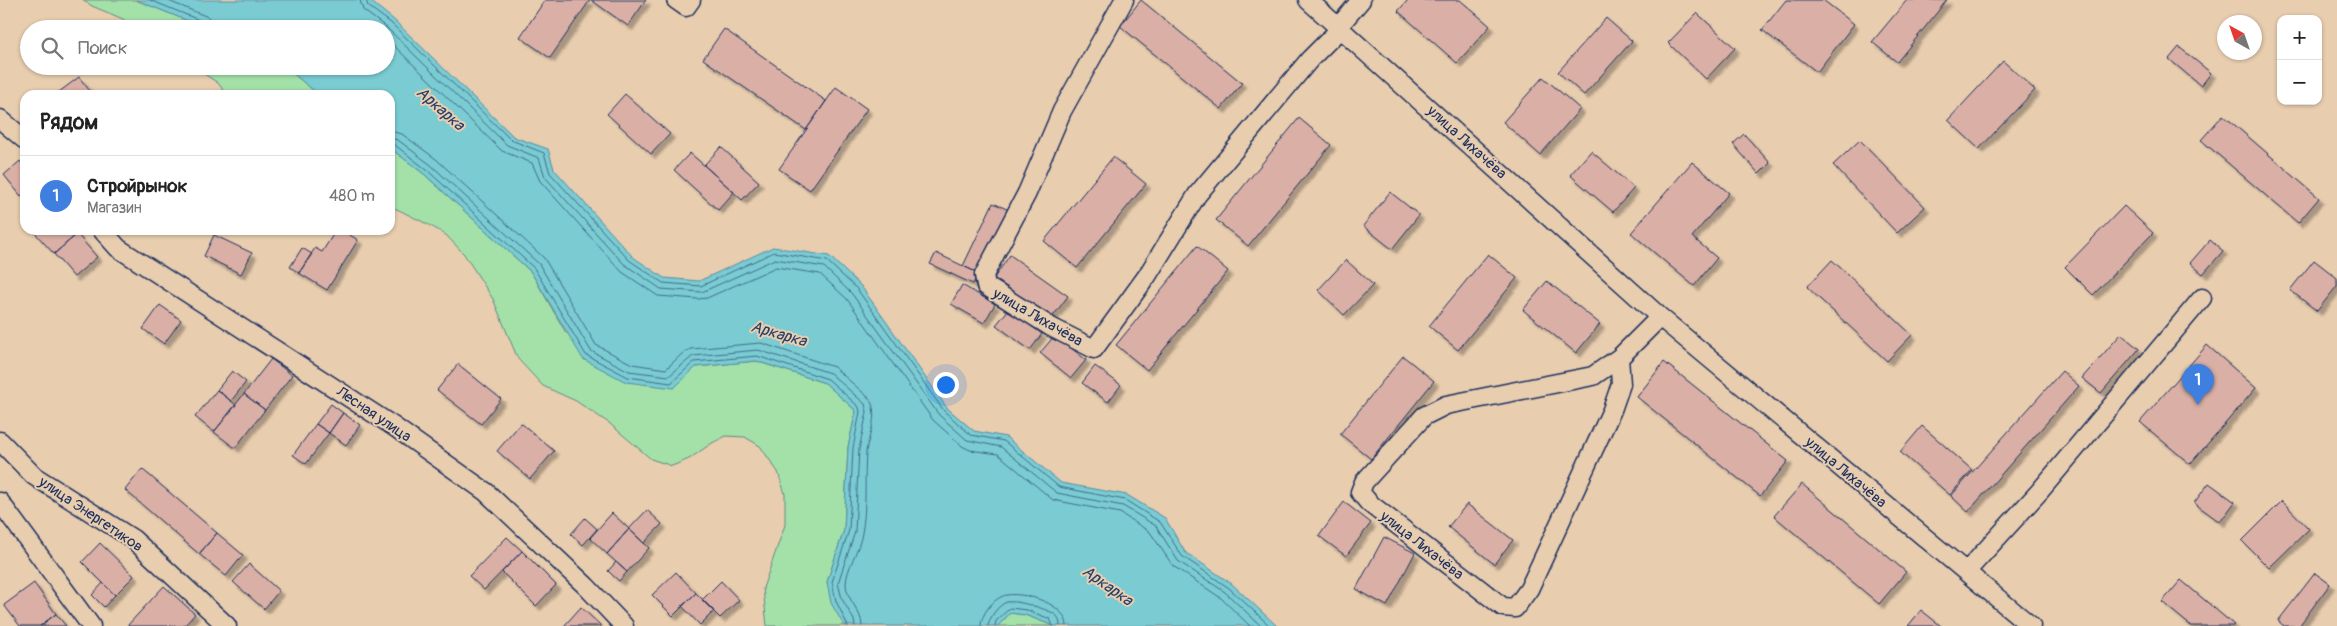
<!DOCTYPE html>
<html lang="ru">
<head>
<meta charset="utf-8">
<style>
	body { margin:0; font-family:Pangolin,sans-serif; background:#f6f6f6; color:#222 }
	.controls { position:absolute; right:15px; top:15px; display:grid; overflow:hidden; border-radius:10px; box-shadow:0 1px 4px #0004 }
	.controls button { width:45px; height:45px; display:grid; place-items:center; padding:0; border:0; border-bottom:1px solid #e0e0e0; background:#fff; color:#222; font:25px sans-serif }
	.compass { position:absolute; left:2217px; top:15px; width:45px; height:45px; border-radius:50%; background:#fff; box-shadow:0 1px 4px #0004; rotate:320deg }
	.you { position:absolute; left:945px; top:384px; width:18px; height:18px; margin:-12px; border:4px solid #fff; border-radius:50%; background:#1a73e8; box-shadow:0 0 0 8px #1a73e833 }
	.badge { display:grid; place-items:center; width:32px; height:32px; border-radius:50%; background:#0f766e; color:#fff; font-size:16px; font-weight:700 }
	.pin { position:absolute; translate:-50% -41px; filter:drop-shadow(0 1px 2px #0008) }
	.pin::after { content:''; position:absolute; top:26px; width:18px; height:15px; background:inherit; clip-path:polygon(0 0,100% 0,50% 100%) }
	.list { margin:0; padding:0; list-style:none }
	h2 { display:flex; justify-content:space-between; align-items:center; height:65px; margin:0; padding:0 20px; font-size:21px }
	h2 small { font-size:16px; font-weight:400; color:#767676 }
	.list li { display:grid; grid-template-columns:32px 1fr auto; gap:15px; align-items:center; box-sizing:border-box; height:80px; padding:0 20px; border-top:1px solid #e0e0e0 }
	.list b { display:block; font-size:19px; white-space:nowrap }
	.list p { margin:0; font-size:16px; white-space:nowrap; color:#767676 }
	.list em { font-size:16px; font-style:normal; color:#767676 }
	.icon { flex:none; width:28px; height:28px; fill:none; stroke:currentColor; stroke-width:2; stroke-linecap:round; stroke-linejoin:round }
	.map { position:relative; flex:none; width:2337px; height:626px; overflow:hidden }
	.search { position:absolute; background:#fff; box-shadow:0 1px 4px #0004; left:20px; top:20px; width:375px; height:55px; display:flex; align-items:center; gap:12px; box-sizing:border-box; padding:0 18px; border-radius:28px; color:#767676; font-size:19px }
	.panel { position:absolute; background:#fff; box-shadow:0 1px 4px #0004; left:20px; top:90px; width:375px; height:145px; border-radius:15px }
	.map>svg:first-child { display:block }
	.green { fill:#a3e1a8; stroke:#5f8883 }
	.water { fill:#7acbd2; stroke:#548da4 }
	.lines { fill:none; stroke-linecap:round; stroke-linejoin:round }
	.shore { stroke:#416d8c; stroke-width:1 }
	.building { fill:#daafa5; stroke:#1b2f5e; filter:url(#shadow) }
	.minor-casing { stroke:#1b2f5e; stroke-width:21 }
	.minor { stroke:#e8cdaf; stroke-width:18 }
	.labels { text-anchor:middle; stroke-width:4; stroke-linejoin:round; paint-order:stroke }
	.street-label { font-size:15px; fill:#1b2f5e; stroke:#e8cdaf }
	.water-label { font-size:16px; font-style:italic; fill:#243f6a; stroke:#e8cdaf }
</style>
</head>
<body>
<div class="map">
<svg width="2337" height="626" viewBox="0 0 2337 626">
	<defs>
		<filter id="shadow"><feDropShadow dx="4.5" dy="4.5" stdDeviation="1" flood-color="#0004"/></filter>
	</defs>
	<rect width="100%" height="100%" fill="#e8cdaf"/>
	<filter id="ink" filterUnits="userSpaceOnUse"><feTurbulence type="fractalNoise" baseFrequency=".02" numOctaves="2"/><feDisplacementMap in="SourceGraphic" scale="10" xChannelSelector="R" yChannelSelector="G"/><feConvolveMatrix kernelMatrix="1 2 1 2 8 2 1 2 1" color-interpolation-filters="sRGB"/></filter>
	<g filter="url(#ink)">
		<path class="green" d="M83 0H136L208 29H136L123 19 92 6Z
			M192 66H284L319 95H227L218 83Z
			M390 148 424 174 531 272 566 333 696 367 756 361 825 383 856 411 848 447 844 530 827 582 843 623 848 626H767L763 588 785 525V494L778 472 760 446 745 437 726 436 712 443 689 459 672 466 651 459 609 423 576 401 543 386 518 359 493 299 464 254 446 235 431 226 397 209 390 208Z
			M1010 613 1025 615 1054 626H998Z"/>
		<path class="water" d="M136 0H369L394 20 514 137 548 149 554 169 633 257 664 278 699 281 773 247 829 256 861 286 947 408 974 431 1006 437 1061 483 1127 495 1165 518 1185 552 1232 584 1277 626H1054L1025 615 1010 613 998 626H848L843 624 831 603 827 582 844 530 848 447 856 411 825 383 756 361 696 367 674 388 626 382 583 359 531 272 424 174 390 148V95H319L284 66H386V29H208Z"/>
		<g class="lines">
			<path class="shore" d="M150 0 204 22 207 29
				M166 0 208 17 213 22 214 29
				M360 0 363 10 387 28 507 145 539 158 545 177 624 264 661 289 702 292 775 259 824 267 852 294 939 415 967 440 1001 447 1057 493 1123 506 1156 526 1178 561 1225 592 1261 626
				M366 0 368 6 391 23 511 140 544 153 550 173 629 260 663 283 701 286 774 252 827 261 857 289 944 411 971 435 1004 441 1059 487 1125 500 1160 522 1182 556 1229 588 1270 626
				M386 38 502 151 532 163 540 181 622 272 658 296 698 299 707 298 776 267 820 274 847 299 933 420 962 446 970 450 998 454 1053 500 1120 513 1150 532 1173 566 1221 598 1250 626
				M390 131 402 134 436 159 544 258 596 345 632 364 666 369 684 352 691 349 761 343 834 367 868 397C881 413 868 435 866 452 864 479 867 507 862 533 860 549 846 569 846 584 846 600 862 610 862 626
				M390 138 398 140 431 165 539 264 591 351 629 371 669 376 693 356 758 350 830 373 865 404 867 412 859 449 855 532 838 583 842 599 854 620 855 626
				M390 144 395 145 427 170 534 268 586 355 628 377 671 383 694 362 757 356 828 379 859 407 860 412 853 448 849 530 832 582 836 601 848 626
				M981 626C981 614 994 597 1007 595 1025 592 1067 604 1067 626
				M988 626C989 618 998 605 1007 602 1017 600 1048 609 1056 615 1059 618 1060 622 1060 626
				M995 626 996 621 1010 608 1027 610 1050 619 1053 626"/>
		</g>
		<path class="building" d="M545 0H590L550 58 520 37Z
			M591 0H646L628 26Z
			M1141 0 1242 83 1221 109 1120 26Z
			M1408 0H1460L1490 26 1457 63 1398 11Z
			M1786 0H1823L1854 24 1817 72 1762 30Z
			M1907 0H1947L1897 62 1872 42Z
			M1697 13 1735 48 1706 79 1668 43Z
			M1606 18 1632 41 1584 95 1558 72Z
			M724 29 826 101 806 130 703 59Z
			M2179 47 2211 73 2201 86 2169 59Z
			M2003 61 2035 90 1979 149 1948 120Z
			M79 77 93 95H55Z
			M1543 77 1580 109 1540 155 1503 122Z
			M836 87 867 109 810 190 779 169Z
			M625 94 670 134 651 154 607 114Z
			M2223 115 2319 198 2298 223 2201 140Z
			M1299 118 1331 145 1248 246 1216 220Z
			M1744 134 1770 163 1759 174 1733 144Z
			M1860 140 1925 207 1897 233 1833 165Z
			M721 147 759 182 742 200 704 165Z
			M1591 151 1634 188 1613 212 1570 175Z
			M690 153 734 192 718 210 674 170Z
			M1113 157 1146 184 1077 268 1044 241Z
			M20 161 25 167V193L21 196 4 175Z
			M1692 162 1729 193 1692 237 1717 258 1694 286 1631 233Z
			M1390 192 1419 215 1392 249 1363 226Z
			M993 203 1009 210 978 273 963 266Z
			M2124 206 2153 233 2093 295 2065 267Z
			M38 230H73L77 234 54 254 35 233Z
			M336 230H342L358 240 327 290 299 273 315 248 322 252Z
			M77 234 97 257 74 277 54 254Z
			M214 235 252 253 241 274 204 256Z
			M2210 240 2223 251 2203 274 2190 263Z
			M1197 246 1228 271 1147 370 1116 345Z
			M302 248 312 254 299 273 290 267Z
			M936 253 978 273 973 284 930 264Z
			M1488 254 1517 278 1458 350 1429 326Z
			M1010 255 1068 296 1051 319 994 278Z
			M1346 260 1373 285 1344 315 1318 290Z
			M1832 260 1912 335 1887 361 1807 287Z
			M2314 260 2337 278V286L2317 311 2290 290Z
			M1547 281 1600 324 1576 353 1523 310Z
			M962 285 995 304 984 323 951 304Z
			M160 305 181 320 164 344 143 329Z
			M1009 309 1042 334 1030 350 996 325Z
			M2121 334 2139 349 2101 393 2082 378Z
			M1055 335 1086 360 1071 378 1040 353Z
			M2207 345 2256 388 2190 464 2140 422Z
			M1403 356 1434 381 1371 459 1340 434Z
			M271 359 292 375 265 410 244 394Z
			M1664 362 1788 461 1760 496 1637 397Z
			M458 364 501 399 481 424 437 390Z
			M1095 366 1121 385 1108 402 1082 383Z
			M232 371 246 382 231 401 217 390Z
			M2062 371 2079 386 1968 512 1951 496Z
			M217 390 236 405 214 432 195 417Z
			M244 394 265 410 235 448 214 432Z
			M331 404 343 413 329 433 316 424Z
			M343 413 360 425 346 445 329 433Z
			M521 423 554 451 530 479 497 451Z
			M316 424 329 433 306 464 293 455Z
			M1922 426 1972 470 1950 495 1900 452Z
			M142 469 217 533 199 554 125 490Z
			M2209 483 2235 502 2220 522 2194 503Z
			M1802 484 1906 572 1879 604 1774 516Z
			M2282 501 2309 529 2269 568 2242 541Z
			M1344 502 1371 523 1346 556 1319 536Z
			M1467 504 1513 540 1494 564 1448 527Z
			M647 510 662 524 644 543 629 529Z
			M612 513 629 529 607 554 590 538Z
			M585 518 597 529 583 545 571 534Z
			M629 529 649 548 627 572 607 554Z
			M217 533 243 555 226 576 199 554Z
			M507 537 522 551 484 590 469 576Z
			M1384 537 1415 553 1387 606 1356 589Z
			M100 543 134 576 115 595 82 562Z
			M522 551 556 585 536 606 502 572Z
			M616 562 627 572 619 581 608 571Z
			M249 564 279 591 264 609 233 582Z
			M676 572 696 593 673 616 652 595Z
			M2315 573 2330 584 2299 626H2284L2278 621Z
			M2181 580 2234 625 2233 626H2191L2162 602Z
			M721 581 739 600 720 618 702 600Z
			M34 583 56 614 40 626H20L4 605Z
			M103 583 115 595 104 607 92 595Z
			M164 586 195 614 184 626H127Z
			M696 593 714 611 700 625 682 606Z
			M581 607 601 626H564Z
			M1921 610 1941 626H1908Z
			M56 614 66 626H40Z"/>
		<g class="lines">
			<defs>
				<path id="minor" d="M676 0 686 7 691 0
					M1124 0 1062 111 1027 193 984 275 986 286 1051 327 1094 349 1147 276 1197 195 1310 59 1341 28
					M1308 0 1660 317 2031 626
					M1339 26 1361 0
					M0 119 25 140
					M102 230 118 248 393 426 486 492 586 586 624 626
					M1619 358 1621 384 1612 410 1529 589 1515 608 1503 607 1369 503 1360 492 1364 482 1424 416 1446 405 1593 376 1619 358 1660 317
					M0 441 34 476 133 539 227 626
					M0 502 91 626
					M1966 572 2039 492 2202 298"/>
			</defs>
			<use href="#minor" class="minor-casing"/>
			<use href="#minor" class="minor"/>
		</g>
	</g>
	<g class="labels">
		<g class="street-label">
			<text transform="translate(1467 142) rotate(42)" y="5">улица Лихачёва</text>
			<text transform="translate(1038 317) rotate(30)" y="5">улица Лихачёва</text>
			<text transform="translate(374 414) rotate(34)" y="5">Лесная улица</text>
			<text transform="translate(1846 472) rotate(40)" y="5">улица Лихачёва</text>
			<text transform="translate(91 514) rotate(34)" y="5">улица Энергетиков</text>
			<text transform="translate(1422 545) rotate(38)" y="5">улица Лихачёва</text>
		</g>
		<g class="water-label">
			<text transform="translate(441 108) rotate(41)" y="6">Аркарка</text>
			<text transform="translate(779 333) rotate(16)" y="6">Аркарка</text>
			<text transform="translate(1108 585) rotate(35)" y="6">Аркарка</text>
		</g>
	</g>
</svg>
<div class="controls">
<button>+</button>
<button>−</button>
</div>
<svg class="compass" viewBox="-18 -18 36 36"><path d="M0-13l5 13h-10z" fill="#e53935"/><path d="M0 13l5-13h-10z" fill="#767676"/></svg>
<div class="you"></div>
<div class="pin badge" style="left:2198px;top:405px;background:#3f7fe0">1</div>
<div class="search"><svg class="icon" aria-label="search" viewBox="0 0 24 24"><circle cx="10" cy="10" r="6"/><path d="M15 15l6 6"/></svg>Поиск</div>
<section class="panel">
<h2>Рядом<small></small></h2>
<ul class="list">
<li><span class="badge" style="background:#3f7fe0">1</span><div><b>Стройрынок</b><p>Магазин</p></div><em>480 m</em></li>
</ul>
</section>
</div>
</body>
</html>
